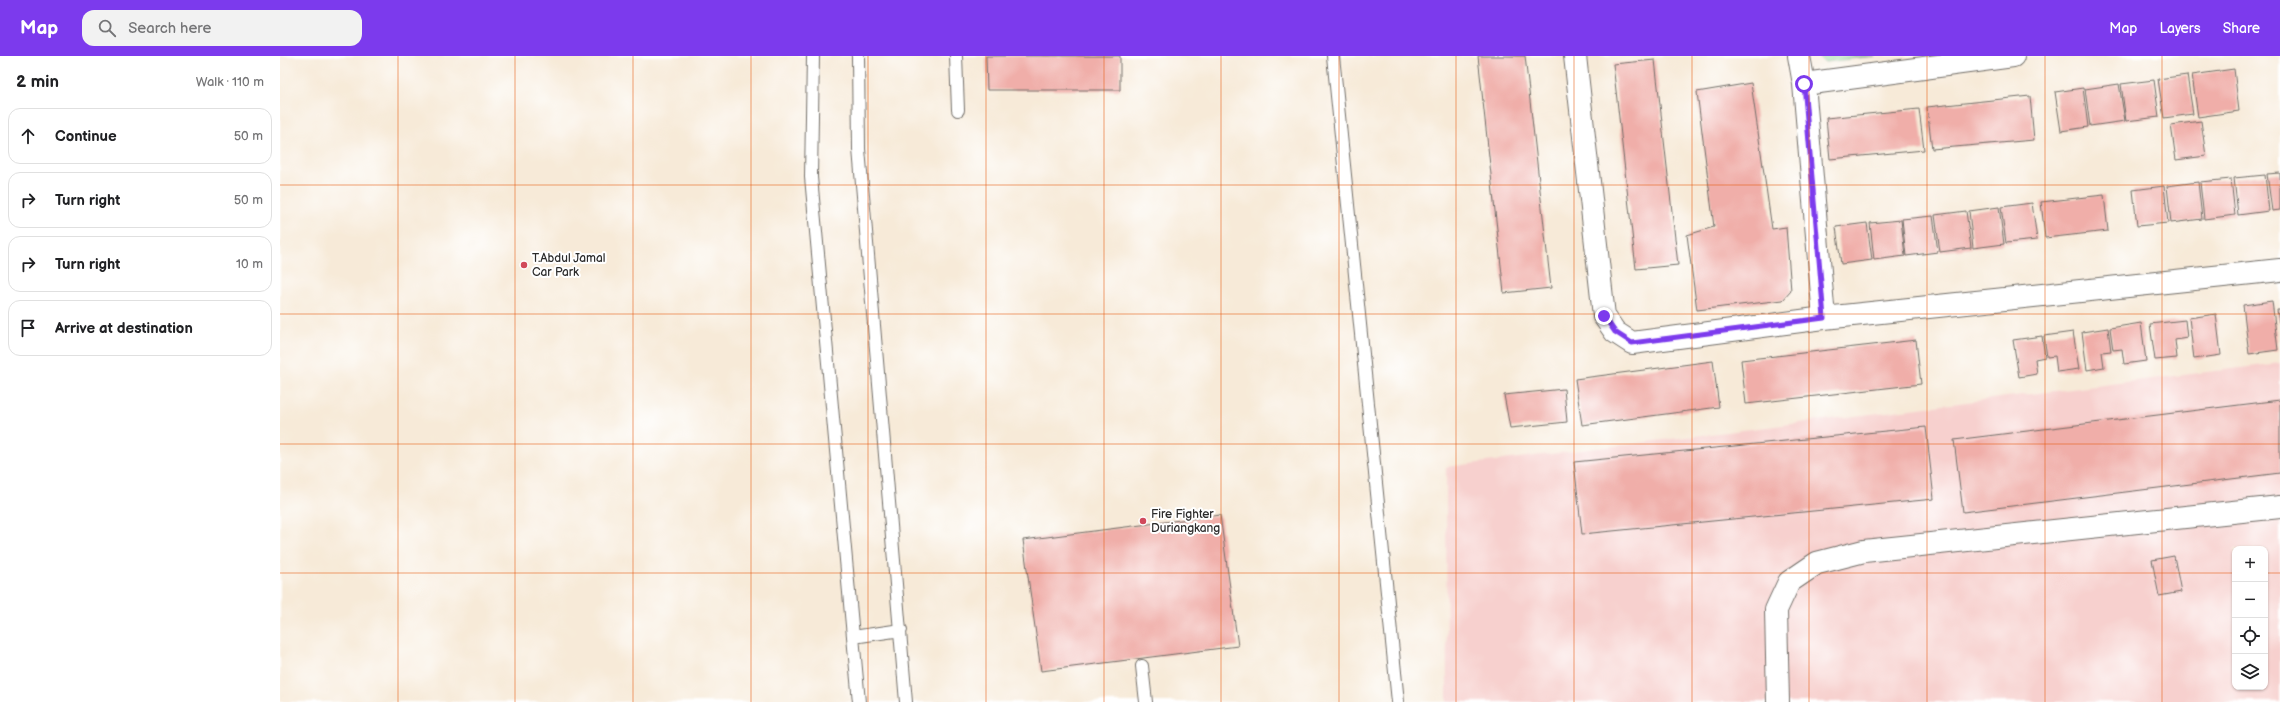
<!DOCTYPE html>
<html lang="en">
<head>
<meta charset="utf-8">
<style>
	body { margin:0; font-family:"Balsamiq Sans",sans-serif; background:#f2f2f2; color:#202124 }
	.controls { position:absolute; right:12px; bottom:12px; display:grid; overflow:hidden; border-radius:8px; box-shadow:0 1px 3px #0004 }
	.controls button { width:36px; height:36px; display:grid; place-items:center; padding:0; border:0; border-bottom:1px solid #e0e0e0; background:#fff; color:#202124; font:20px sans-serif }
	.stop { position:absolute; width:12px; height:12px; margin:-9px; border:3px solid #7c3aed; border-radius:50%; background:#fff }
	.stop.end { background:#7c3aed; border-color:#fff; box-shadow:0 1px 4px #0008 }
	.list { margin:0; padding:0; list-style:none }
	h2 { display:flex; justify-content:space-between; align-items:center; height:52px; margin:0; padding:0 16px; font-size:17px }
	h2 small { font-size:13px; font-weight:400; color:#757577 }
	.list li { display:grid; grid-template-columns:26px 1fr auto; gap:12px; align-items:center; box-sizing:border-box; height:56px; margin:0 8px 8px; padding:0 8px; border:1px solid #e0e0e0; border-radius:12px }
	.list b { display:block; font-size:15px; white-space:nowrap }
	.list em { font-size:13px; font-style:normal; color:#757577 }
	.icon { flex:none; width:22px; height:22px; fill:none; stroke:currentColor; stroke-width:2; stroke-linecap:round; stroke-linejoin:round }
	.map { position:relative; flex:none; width:2000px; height:646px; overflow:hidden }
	header { display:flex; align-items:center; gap:24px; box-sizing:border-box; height:56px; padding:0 20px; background:#7c3aed; color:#fff }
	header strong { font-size:19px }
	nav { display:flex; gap:22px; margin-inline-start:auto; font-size:14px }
	.search { width:280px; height:36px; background:#f2f2f2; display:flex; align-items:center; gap:10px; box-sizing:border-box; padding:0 14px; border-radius:12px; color:#757577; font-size:15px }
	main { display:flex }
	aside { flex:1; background:#fff }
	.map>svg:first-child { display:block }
	.built { fill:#f7d0ce; fill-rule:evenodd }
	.grass { fill:url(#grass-tufts); stroke:#5c8260 }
	.building { fill:#f0aea9 }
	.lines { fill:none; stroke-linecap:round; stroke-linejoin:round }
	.service-casing { stroke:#726e68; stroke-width:14 }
	.minor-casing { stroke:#726e68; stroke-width:24 }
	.service { stroke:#fff; stroke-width:12 }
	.minor { stroke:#fff; stroke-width:22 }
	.route { stroke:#7c3aed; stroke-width:5 }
	.grid { fill:none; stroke:#e8590c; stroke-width:1; stroke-opacity:0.55 }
	.poi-dot { fill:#d1495b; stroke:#fff; stroke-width:1.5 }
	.labels { text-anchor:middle; stroke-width:4; stroke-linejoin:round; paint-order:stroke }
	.poi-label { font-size:12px; fill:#2b2b2b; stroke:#fff; text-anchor:start }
</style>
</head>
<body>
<header>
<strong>Map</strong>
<div class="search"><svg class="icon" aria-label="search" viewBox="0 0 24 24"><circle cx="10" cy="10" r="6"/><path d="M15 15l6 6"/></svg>Search here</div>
<nav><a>Map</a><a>Layers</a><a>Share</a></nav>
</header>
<main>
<aside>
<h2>2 min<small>Walk · 110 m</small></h2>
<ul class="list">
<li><svg class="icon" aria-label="ahead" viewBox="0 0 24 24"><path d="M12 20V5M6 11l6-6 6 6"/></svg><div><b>Continue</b></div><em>50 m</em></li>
<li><svg class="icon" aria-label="right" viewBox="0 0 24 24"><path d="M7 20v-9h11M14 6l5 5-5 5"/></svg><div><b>Turn right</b></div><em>50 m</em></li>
<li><svg class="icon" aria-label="right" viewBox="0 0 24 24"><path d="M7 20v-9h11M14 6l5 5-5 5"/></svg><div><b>Turn right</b></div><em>10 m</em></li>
<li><svg class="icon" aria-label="arrive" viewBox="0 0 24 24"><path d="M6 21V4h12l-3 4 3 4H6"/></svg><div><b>Arrive at destination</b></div></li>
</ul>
</aside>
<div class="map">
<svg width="2000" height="646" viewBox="0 0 2000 646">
	<defs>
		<pattern id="grass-tufts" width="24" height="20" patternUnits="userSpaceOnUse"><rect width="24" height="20" fill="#8cd895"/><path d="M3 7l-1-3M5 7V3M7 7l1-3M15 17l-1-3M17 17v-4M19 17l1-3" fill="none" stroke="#79ba81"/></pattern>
	</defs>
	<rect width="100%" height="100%" fill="#fff"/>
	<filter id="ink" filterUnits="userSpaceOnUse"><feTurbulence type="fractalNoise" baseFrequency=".025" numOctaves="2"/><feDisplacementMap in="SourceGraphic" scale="8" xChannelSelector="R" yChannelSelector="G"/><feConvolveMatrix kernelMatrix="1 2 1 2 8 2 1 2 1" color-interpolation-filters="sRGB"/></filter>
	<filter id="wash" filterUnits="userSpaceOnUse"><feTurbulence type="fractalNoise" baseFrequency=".012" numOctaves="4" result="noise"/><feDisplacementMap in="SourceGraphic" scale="16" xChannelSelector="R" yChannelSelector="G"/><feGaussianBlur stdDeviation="0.9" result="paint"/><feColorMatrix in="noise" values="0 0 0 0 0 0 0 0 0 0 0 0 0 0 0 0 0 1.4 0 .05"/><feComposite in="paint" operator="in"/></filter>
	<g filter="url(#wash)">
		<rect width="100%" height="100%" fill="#f7ead8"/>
		<path class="built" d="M2000 307V646H1167L1166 411ZM1955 493H1985V631H1955Z"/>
		<path class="grass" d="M1538 0H1595L1545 6Z"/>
		<g id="blocks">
			<path class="building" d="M706 0H840V34H707Z
				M1198 0H1245L1271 232 1224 237Z
				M1375 4 1398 209 1356 213 1333 8Z
				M1954 13 1959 55 1918 61 1912 19Z
				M1907 19 1913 58 1884 62 1878 23Z
				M1874 24 1879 61 1846 65 1841 28Z
				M1471 27 1492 173 1506 171 1511 235 1503 244 1417 254 1407 179 1434 171 1417 36Z
				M1839 28 1845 65 1810 70 1805 33Z
				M1803 32 1808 71 1781 75 1775 36Z
				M1750 40 1754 84 1652 93 1647 51Z
				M1639 53 1644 94 1550 103 1546 62Z
				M1921 65 1926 100 1896 104 1891 69Z
				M2000 117V154L1992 155 1987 118Z
				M1985 119 1989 155 1958 159 1954 122Z
				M1951 123 1955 159 1924 163 1920 126Z
				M1918 126 1922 163 1891 167 1887 130Z
				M1884 130 1888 167 1857 170 1853 134Z
				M1824 139 1828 175 1765 182 1761 146Z
				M1752 147 1757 184 1726 187 1721 151Z
				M1719 151 1724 188 1693 192 1689 155Z
				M1686 155 1691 192 1660 196 1655 159Z
				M1653 160 1658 196 1626 200 1622 163Z
				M1621 164 1625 200 1594 204 1590 167Z
				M1587 167 1592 204 1561 208 1556 171Z
				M1992 245 1998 294 1969 298 1963 249Z
				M1997 254H2000V265L1999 266Z
				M1936 258 1941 299 1914 303 1909 262Z
				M1905 264 1907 282 1895 284 1897 302 1875 304 1870 268Z
				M1861 267 1866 305 1844 308 1842 293 1833 294 1830 272Z
				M1828 272 1831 295 1822 296 1824 311 1807 314 1802 276Z
				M1793 276 1799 313 1777 316 1775 300 1767 301 1764 280Z
				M1762 280 1765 301 1755 303 1757 318 1739 321 1733 284Z
				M1636 284 1641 328 1466 348 1461 304Z
				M1433 305 1439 351 1302 369 1295 323Z
				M1284 333 1287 366 1230 372 1224 339Z
				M2000 344V417L1683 456 1674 384Z
				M1646 371 1654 443 1302 478 1294 406Z
				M940 459 958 590 761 615 743 484Z
				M1894 500 1901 536 1879 540 1872 504Z"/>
		</g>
	</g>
	<g filter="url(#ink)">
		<use href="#blocks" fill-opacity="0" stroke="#726e68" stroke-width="1"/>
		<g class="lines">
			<defs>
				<path id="service" d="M533 0 531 121 579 646
					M578 0 579 93 626 646
					M676 0 678 54
					M1053 0 1118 646
					M573 581 621 574
					M862 610 866 646"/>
				<path id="minor" d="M1295 0 1324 260 1335 276 1352 287 1544 262 2000 214
					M1519 0 1524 28 1544 262
					M1524 28 1733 0
					M1498 646 1496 554 1509 526 1537 507 1584 495 2000 451"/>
			</defs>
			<use href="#service" class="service-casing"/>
			<use href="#minor" class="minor-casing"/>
			<use href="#service" class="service"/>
			<use href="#minor" class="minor"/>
		</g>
	</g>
	<g class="lines" filter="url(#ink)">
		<path class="route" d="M1324 260 1335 276 1352 287 1544 262 1524 28"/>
	</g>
	<path class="grid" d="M118 0V646M235 0V646M353 0V646M471 0V646M588 0V646M706 0V646M824 0V646M941 0V646M1059 0V646M1176 0V646M1294 0V646M1412 0V646M1529 0V646M1647 0V646M1765 0V646M1882 0V646M0 129H2000M0 258H2000M0 388H2000M0 517H1955M1985 517H2000"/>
	<g class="poi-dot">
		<circle cx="244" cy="209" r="4"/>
		<circle cx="863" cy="465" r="4"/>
	</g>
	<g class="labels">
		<g class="poi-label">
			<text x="252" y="206">T.Abdul Jamal<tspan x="252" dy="14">Car Park</tspan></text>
			<text x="871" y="462">Fire Fighter<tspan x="871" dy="14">Duriangkang</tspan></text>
		</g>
	</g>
</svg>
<div class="controls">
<button>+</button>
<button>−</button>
<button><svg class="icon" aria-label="locate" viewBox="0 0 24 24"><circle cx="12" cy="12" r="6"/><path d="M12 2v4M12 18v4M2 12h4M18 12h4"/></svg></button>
<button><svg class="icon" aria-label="layers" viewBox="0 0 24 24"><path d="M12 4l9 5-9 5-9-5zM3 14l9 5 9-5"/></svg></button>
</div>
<div class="stop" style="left:1524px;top:28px"></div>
<div class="stop end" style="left:1324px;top:260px"></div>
</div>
</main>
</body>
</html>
